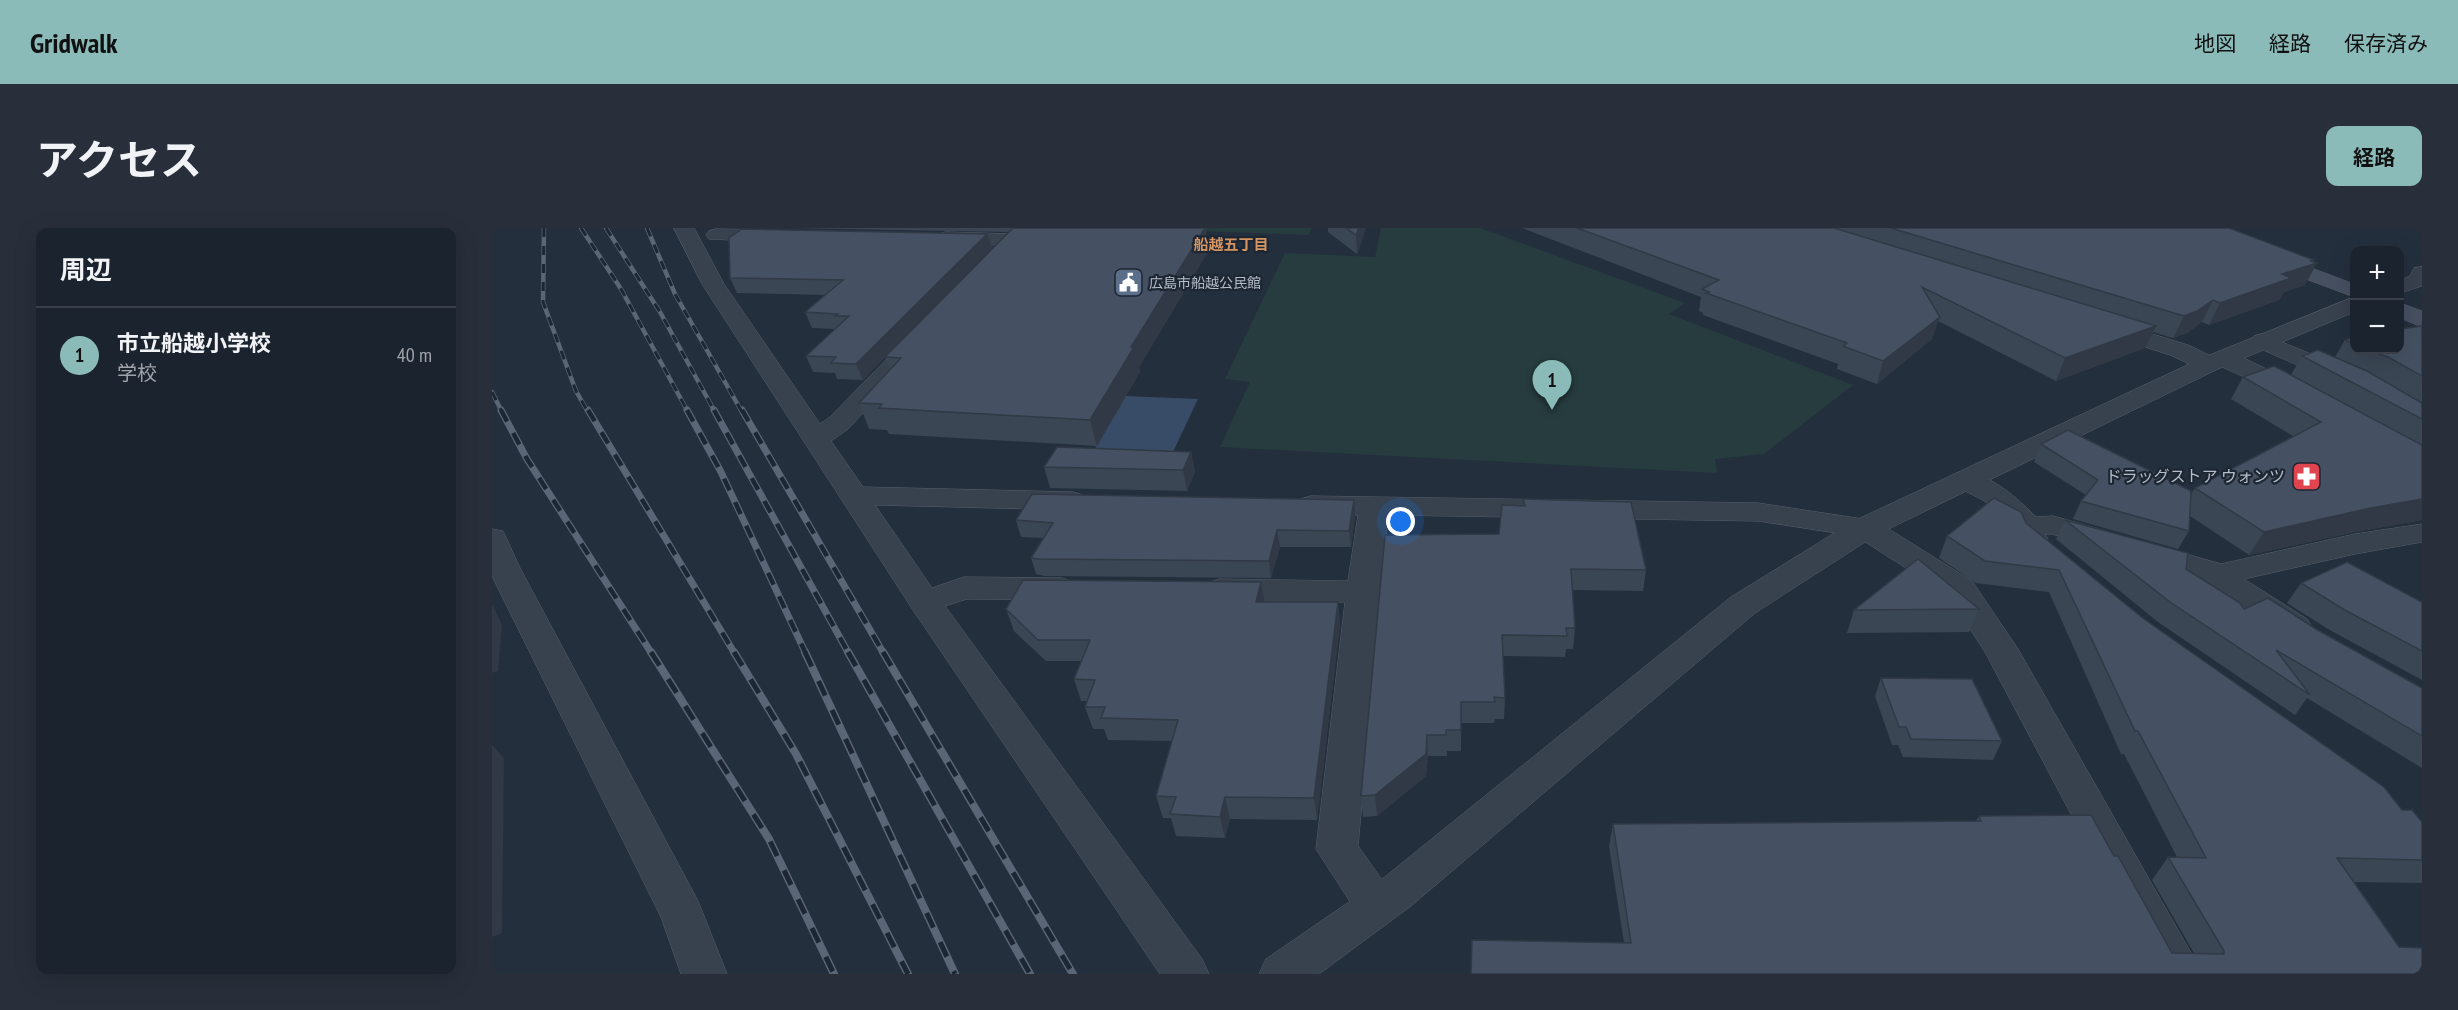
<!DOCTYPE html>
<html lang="ja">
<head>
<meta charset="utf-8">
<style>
	body { margin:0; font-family:"PT Sans Narrow","Noto Sans JP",sans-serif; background:#282f3a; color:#f1f3f6 }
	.controls { position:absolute; right:18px; top:18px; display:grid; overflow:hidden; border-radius:12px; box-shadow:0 6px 24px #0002 }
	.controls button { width:54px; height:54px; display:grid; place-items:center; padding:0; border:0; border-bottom:2px solid #39404a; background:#1b232e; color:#f1f3f6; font:30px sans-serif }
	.you { position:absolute; left:909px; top:294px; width:21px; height:21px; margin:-15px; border:4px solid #fff; border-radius:50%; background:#1a73e8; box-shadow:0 0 0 9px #1a73e833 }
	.badge { display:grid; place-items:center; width:39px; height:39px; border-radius:50%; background:#8bbbb9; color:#111; font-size:20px; font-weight:700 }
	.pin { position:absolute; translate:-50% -50px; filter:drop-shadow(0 2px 3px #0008) }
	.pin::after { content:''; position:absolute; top:32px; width:21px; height:18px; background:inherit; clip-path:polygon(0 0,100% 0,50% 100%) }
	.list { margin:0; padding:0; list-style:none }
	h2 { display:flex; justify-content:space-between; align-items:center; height:78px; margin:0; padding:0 24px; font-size:26px }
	h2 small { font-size:20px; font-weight:400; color:#a0a4aa }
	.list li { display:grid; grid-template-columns:39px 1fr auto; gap:18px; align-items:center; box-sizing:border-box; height:96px; padding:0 24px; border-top:2px solid #39404a }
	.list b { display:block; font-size:22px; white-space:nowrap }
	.list p { margin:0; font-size:20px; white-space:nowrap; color:#a0a4aa }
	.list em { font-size:20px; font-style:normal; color:#a0a4aa }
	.map { position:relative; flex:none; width:1930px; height:746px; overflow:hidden; border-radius:12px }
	header { display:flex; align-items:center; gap:36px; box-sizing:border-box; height:84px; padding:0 30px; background:#8bbbb9; color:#111 }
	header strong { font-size:28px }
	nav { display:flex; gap:33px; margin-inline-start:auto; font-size:21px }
	.intro { display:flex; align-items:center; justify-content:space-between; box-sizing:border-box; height:144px; padding:0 36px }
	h1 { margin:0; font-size:42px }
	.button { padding:15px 27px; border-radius:12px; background:#8bbbb9; color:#111; font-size:21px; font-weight:700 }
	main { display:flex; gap:36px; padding:0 36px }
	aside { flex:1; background:#1b232e; border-radius:12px; box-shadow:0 6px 24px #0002 }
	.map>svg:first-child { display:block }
	.green { fill:#263c3f }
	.water { fill:#394c67 }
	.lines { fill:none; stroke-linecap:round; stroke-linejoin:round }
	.minor-casing { stroke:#565f6c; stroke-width:1 }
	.tertiary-casing { stroke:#565f6c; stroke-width:1 }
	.secondary-casing { stroke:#565f6c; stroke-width:1 }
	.minor { fill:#38414e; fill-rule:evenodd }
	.tertiary { fill:#38414e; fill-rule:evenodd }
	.secondary { fill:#465061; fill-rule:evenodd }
	.rail-far2-casing { stroke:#5a6575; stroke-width:4.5 }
	.rail-far1-casing { stroke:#5a6575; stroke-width:7 }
	.rail-casing { stroke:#5a6575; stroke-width:8 }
	.rail-far2 { stroke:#1d2633; stroke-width:3; stroke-dasharray:9; stroke-linecap:butt }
	.rail-far1 { stroke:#1d2633; stroke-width:4.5; stroke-dasharray:13; stroke-linecap:butt }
	.rail { stroke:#1d2633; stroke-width:5; stroke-dasharray:16; stroke-linecap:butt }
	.wall { fill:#3b4654 }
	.shaded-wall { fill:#303945 }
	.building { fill:#455162; stroke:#303945; stroke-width:1.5 }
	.labels { text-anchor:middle; stroke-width:4.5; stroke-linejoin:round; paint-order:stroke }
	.far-poi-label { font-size:14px; fill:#b4bcc9; stroke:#1d2633; text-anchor:start }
	.far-neighbourhood-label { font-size:15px; font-weight:bold; fill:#d59563; stroke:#1d2633 }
	.poi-label { font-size:16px; fill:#b4bcc9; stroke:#1d2633; text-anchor:end }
</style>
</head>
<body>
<header>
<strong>Gridwalk</strong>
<nav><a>地図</a><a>経路</a><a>保存済み</a></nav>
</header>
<div class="intro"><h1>アクセス</h1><a class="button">経路</a></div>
<main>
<aside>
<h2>周辺<small></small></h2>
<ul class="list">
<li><span class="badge">1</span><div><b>市立船越小学校</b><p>学校</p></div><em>40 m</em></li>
</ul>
</aside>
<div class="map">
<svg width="1930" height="746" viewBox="0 0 1930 746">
	<rect width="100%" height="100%" fill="#242f3e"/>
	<path class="green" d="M632 0H820L816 7Z
		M889 0H988L1193 75 1177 86 1361 157 1272 226 1223 231 1225 245 728 219 758 154 733 151 793 25 883 29Z"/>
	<path class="water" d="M633 168 706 171 672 243 592 240Z"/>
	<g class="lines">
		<defs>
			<path id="minor" d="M182 0H202L232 56 328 196 338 189 421 104 429 102 437 104 441 109 437 114 356 201 339 213 371 259 581 264 591 267 596 273 591 279 581 282 383 277 440 360 472 349 570 350 582 354 586 361 582 368 570 372 475 371 453 378 710 731 717 746H668L421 382 210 56Z
				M224 1 285 2 292 4 295 8 292 12 285 14 217 11 214 7 217 3Z
				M454 4 522 6 529 8 532 12 529 16 522 18 447 14 444 10 447 6Z
				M1930 39V58L1908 65V52L1918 48 1922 40Z
				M1615 92 1696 117 1721 129 1723 125 1732 123 1741 125 1812 159 1816 164 1812 169 1803 172 1728 138 1726 141 1717 143 1708 141 1678 127 1607 104 1603 99 1607 94Z
				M1770 106 1858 142 1862 147 1858 152 1849 155 1840 152 1762 118 1758 113 1762 108Z
				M1474 243C1503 250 1523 268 1544 289L1561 288 1572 291 1729 336 1863 306 1930 296V314L1863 326 1752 351 1815 391 1820 399 1815 407 1803 410 1791 407 1701 347 1560 306H1553L1556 311 1552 318 1541 320 1530 318 1522 308 1521 300 1498 276 1464 258 1460 252 1464 246Z
				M819 268 1266 275 1384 293 1480 353 1526 421 1711 746H1664L1493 424 1456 367 1364 308 1266 293 896 287 866 618 900 666 907 679 900 692 885 698 870 692 824 621 853 374 727 373 715 369 711 362 715 355 727 351 856 353 866 287 819 286 809 283 804 277 809 271Z
				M0 301 11 303 28 340 206 673 235 746H189L169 689 0 348Z"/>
			<path id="tertiary" d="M1862 69V84L1726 141 1384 307 1263 385 919 678 827 746H767L774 731 889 652 1239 369 1362 293 1708 131Z"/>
			<path id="secondary" d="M1685 0H1713L1862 56V69L1688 4Z
				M1908 75 1930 83V99L1908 90Z"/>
		</defs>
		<use href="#minor" class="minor-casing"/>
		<use href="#tertiary" class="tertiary-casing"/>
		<use href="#secondary" class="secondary-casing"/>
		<use href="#minor" class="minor"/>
		<use href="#tertiary" class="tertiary"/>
		<use href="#secondary" class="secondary"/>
		<defs>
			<path id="rail-far2" d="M52 0 51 74 84 163 96 184
				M89 0 129 61 196 184
				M114 0 168 84 223 184
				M155 0 183 66 250 184
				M0 164 10 184"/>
			<path id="rail-far1" d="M9 182 35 231 160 426
				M96 182 243 426
				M195 182 229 244 314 426
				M222 182 357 426
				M250 182 392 426"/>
			<path id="rail" d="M159 424 277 611 342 746
				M242 424 304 526 416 746
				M313 424 463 746
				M356 424 538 746
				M391 424 581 746"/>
		</defs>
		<use href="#rail-far2" class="rail-far2-casing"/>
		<use href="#rail-far1" class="rail-far1-casing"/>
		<use href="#rail" class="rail-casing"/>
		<use href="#rail-far2" class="rail-far2"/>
		<use href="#rail-far1" class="rail-far1"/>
		<use href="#rail" class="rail"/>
	</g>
	<path class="wall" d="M298 0H713L717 22 647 139 648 144 605 218 397 206 395 202 377 201 367 175 398 142 393 129 371 152 345 151 343 145 321 144 314 128 343 101 320 100 313 84 333 67 245 65 238 50 495 6 500 20 406 116 520 1 516 4Z
		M836 0H874L865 26 836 4Z
		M1030 0H1737L1821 34 1813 57 1792 64 1787 72 1717 97 1710 94 1695 105 1681 110 1661 104 1653 120 1564 153 1446 93 1440 111 1385 156 1345 141 1346 136 1211 87V85L1207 83 1209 69Z
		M1930 98V292L1863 304 1757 327 1698 288 1697 303 1686 321 1581 291 1589 273 1594 267 1542 234 1549 216 1699 266 1703 260 1801 208 1739 171 1751 149 1799 147 1810 128 1843 129 1853 112 1863 109V122H1908Z
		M699 224 703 244 695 263 558 260 552 239Z
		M1031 271 1154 342 1151 363 1080 362 1083 400 1081 421H1074L1073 429 1011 428 1013 470 1012 491H1003L1002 495H969V523H955V528H936L934 548 885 588 871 589 869 568 1031 277Z
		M863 288 859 319H788L779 350 553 348 544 346 539 330 551 310 529 309 524 292Z
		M1573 292 1694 341 1752 381 1824 401 1930 460V540L1815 470 1803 487 1666 394 1564 311Z
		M1534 295 1652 391 1910 582 1930 594V655L1861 654 1907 719 1930 746 1132 715 1117 618 1121 596 1484 593 1487 588 1680 725H1702L1660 652 1676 629H1685L1632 526H1629L1557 364 1484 355 1447 330 1455 308Z
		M1809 355 1930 374V452L1836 401 1795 375Z
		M772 374H846L848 395 825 592 738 591 733 610 684 608 679 590H671L664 568 680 513 616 512 612 501H601L593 479 595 473H589L582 451 589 433H554L522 403 514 381Z
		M1487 381 1477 404 1355 405 1362 382Z
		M1389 450 1510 513 1501 532 1411 529 1406 517H1400L1383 468Z"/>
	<path class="shaded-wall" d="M713 0 717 22 647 139 648 144 605 218 598 192 639 119Z
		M867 0H874L865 26 864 7Z
		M495 6 500 20 371 152 364 136Z
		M1822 32 1819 37 1825 35 1813 57 1792 64 1787 72 1717 97 1728 75Z
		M1721 72 1710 94 1695 105 1681 110 1692 88Z
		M1448 89 1440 111 1385 156 1391 133Z
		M1664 98 1653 120 1564 153 1573 130Z
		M699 224 703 244 695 263 691 242Z
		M1930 271V292L1863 304 1757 327 1772 304 1879 280Z
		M862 272 863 288 859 319 857 303Z
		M785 302 788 319 779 350 777 333Z
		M769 354 773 376 764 374Z
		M846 374 848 395 825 592 822 570Z
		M0 376 10 397 6 443 0 445Z
		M935 507 936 528 934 548 885 588 883 567Z
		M0 517 12 530 10 705 0 709Z
		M733 569 738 591 733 610 728 589Z"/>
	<path class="building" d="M521 0H713L639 119H642L598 192 387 180 390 176 367 175 409 130 393 129Z
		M854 0H867L864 7Z
		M1085 0H1342L1664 98 1573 130 1430 59 1448 89 1391 133 1351 118 1355 115 1214 65 1217 64 1210 61 1227 52Z
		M1399 0H1737L1822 32 1819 33 1825 35 1790 46 1799 50 1728 75 1721 72 1705 83 1692 88Z
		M250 1 495 6 364 136 339 135 344 129 314 128 357 88H343L346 86 313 84 351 52 238 50 237 10Z
		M1930 98V148L1896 129 1876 122H1908V101Z
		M1863 109V116L1853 112Z
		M1826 122 1875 143 1930 175V191L1810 128Z
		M1782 138 1930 217V271L1879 280 1772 304 1703 260 1829 194 1751 149Z
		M1576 202 1699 263 1697 303 1589 273 1606 252 1549 216Z
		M565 219 699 224 691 242 552 239Z
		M540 266 862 272 857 303 785 302 777 333 547 331 539 330 561 295 524 292Z
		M1502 270 1529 284 1534 295 1652 391 1892 559 1910 582H1920L1930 594V632L1845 630 1907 719 1930 720V746H979L980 712 1139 715 1121 596 1489 593 1487 588 1599 587 1622 628H1626L1680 725 1732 726V723L1676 629 1714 630 1646 503H1643L1567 342 1493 333 1455 308Z
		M1031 271 1139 274 1154 342 1079 341 1083 400H1074L1075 408 1010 407 1013 470 1002 469 1003 474H969V502H954V507H935L934 526 883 567 869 568 893 307 1007 306 1010 277 1033 278Z
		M1573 292 1696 325 1694 341 1748 375 1752 381 1776 370 1824 401 1930 460V508L1784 422 1818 467 1678 374Z
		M1426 331 1487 381 1362 382Z
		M1855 334 1930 374V423L1851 381 1809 355Z
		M531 352 769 354 764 374H846L822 570 733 569 728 589 678 586 684 569 664 568 686 492 609 490 613 479H593L603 452 582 451 598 412H546L514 381Z
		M1389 450 1480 451 1510 513 1419 511 1414 499H1407Z"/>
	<defs>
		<symbol id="civic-square" viewBox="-11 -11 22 22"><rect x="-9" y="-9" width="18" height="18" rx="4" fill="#5c6f8a" stroke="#1d2633"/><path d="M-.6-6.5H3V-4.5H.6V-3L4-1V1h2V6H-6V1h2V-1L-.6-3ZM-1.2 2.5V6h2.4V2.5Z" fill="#fff"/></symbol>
		<symbol id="pharmacy-square" viewBox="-11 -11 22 22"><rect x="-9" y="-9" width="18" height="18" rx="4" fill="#e0444e" stroke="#1d2633"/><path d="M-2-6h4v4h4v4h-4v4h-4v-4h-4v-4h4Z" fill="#fff"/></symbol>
	</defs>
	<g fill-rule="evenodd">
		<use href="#civic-square" x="620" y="38" width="33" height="33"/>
		<use href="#pharmacy-square" x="1798" y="232" width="33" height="33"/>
	</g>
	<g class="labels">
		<g class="far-poi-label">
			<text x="657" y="60">広島市船越公民館</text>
		</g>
		<g class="far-neighbourhood-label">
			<text x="739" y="22">船越五丁目</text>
		</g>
		<g class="poi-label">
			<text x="1793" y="254">ドラッグストア ウォンツ</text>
		</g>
	</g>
</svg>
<div class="controls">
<button>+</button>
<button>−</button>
</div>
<div class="you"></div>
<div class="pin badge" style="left:1060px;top:182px">1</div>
</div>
</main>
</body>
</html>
